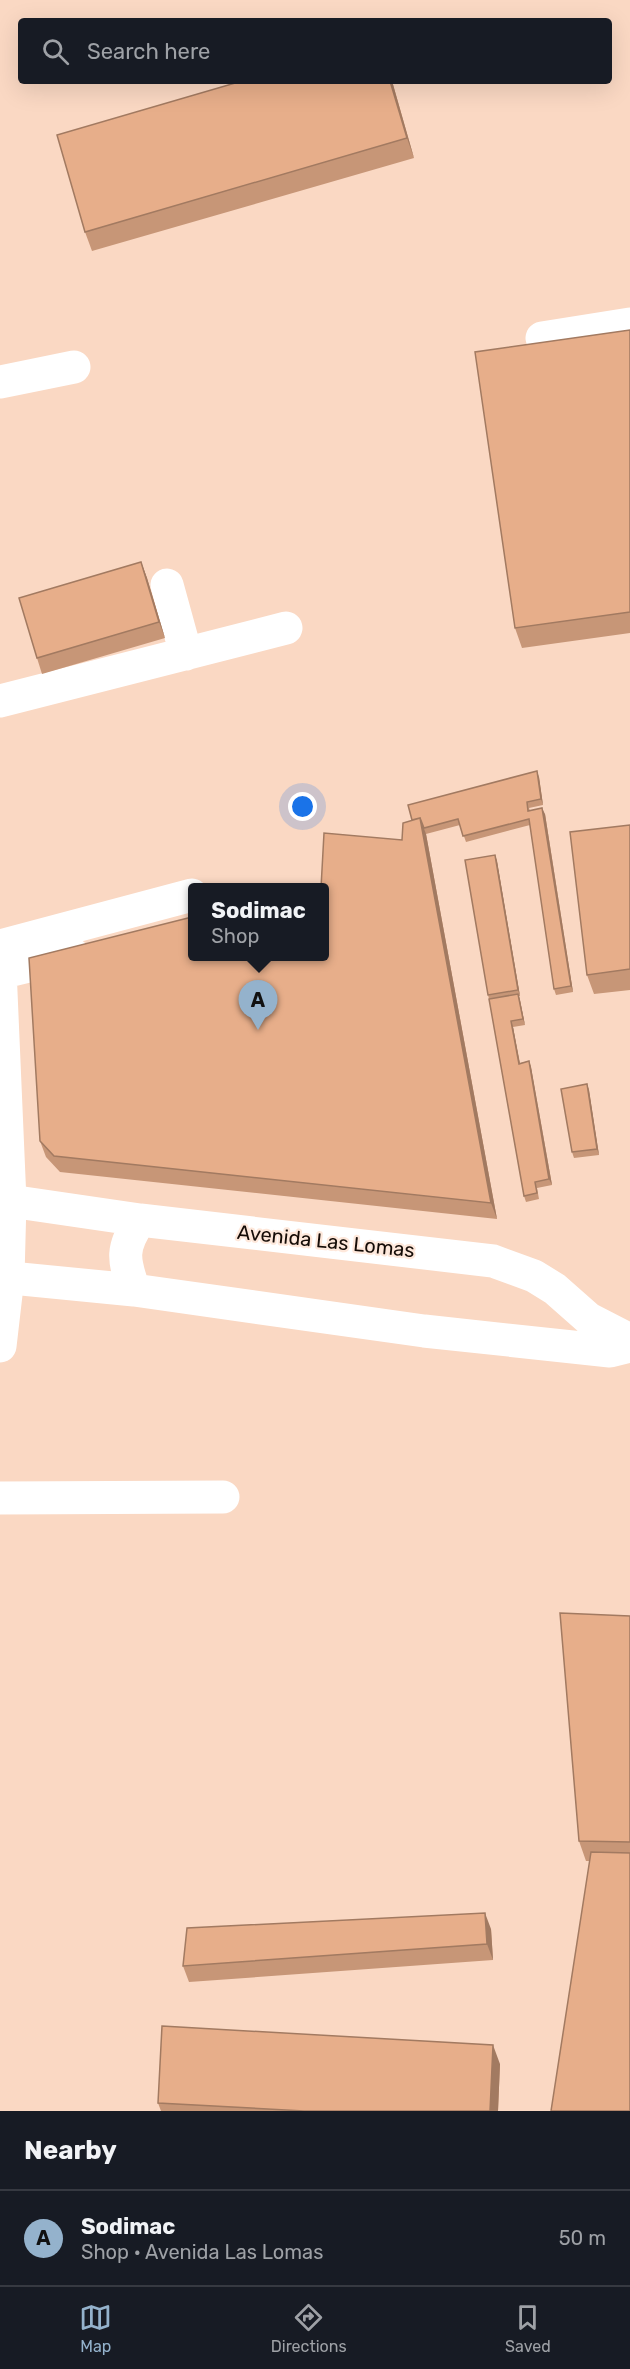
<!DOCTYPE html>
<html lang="en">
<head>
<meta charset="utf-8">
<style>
	body { margin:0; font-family:Rubik,sans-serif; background:#20242c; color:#f1f3f6 }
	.you { position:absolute; left:303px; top:807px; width:21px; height:21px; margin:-15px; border:4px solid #fff; border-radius:50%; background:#1a73e8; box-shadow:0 0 0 9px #1a73e833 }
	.badge { display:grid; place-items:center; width:39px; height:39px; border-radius:50%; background:#94b2cc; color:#111; font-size:20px; font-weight:700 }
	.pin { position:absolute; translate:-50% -50px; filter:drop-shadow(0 2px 3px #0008) }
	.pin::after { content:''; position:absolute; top:32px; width:21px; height:18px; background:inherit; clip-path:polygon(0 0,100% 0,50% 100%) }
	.popup { position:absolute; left:188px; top:883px; width:141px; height:78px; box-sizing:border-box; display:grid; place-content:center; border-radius:6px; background:#171b24; filter:drop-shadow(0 2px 4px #0005); font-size:20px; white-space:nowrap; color:#9ea1a6 }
	.popup b { font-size:22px; color:#f1f3f6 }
	.popup::after { content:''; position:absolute; left:50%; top:100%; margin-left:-12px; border:12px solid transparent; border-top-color:#171b24 }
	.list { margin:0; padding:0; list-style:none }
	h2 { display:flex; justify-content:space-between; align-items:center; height:78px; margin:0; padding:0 24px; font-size:26px }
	h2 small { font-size:20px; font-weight:400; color:#9ea1a6 }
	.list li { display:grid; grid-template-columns:39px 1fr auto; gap:18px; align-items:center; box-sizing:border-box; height:96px; padding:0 24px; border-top:2px solid #363941 }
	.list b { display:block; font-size:22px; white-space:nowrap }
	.list p { margin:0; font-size:20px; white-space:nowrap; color:#9ea1a6 }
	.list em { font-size:20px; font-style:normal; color:#9ea1a6 }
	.icon { flex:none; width:33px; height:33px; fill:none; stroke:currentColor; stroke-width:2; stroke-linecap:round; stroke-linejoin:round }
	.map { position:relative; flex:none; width:630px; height:2111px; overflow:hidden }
	.search { position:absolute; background:#171b24; box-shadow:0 6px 24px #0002; left:18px; right:18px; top:18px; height:66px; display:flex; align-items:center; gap:15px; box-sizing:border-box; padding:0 21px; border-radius:6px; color:#9ea1a6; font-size:22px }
	.sheet { height:174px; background:#171b24 }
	nav { display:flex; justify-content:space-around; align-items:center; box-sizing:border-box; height:84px; border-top:2px solid #363941; background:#171b24; font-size:16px; color:#9ea1a6 }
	nav a { display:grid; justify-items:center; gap:3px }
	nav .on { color:#94b2cc }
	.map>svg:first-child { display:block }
	.built { fill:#fad8c3; fill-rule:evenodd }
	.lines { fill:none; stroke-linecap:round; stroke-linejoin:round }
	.minor { stroke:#fff; stroke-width:33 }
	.major { stroke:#fff; stroke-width:33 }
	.wall { fill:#c79677 }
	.shaded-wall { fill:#a27a61 }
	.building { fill:#e7ae8a; stroke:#a27a61; stroke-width:1.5 }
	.labels { text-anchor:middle; stroke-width:4.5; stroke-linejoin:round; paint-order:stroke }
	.street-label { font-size:20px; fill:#150c07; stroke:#fee8db }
</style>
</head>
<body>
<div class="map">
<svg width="630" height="2111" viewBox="0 0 630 2111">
	<rect width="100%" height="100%" fill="#fee8db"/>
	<path class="built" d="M0 0H630V2111H0ZM21 21H609V81H21ZM192 888H324V956H192Z"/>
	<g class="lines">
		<path class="minor" d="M542 338 630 324
			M0 382 74 367
			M167 585 186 654
			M0 701 286 628
			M0 946 192 895
			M0 969 10 1201 8 1277 0 1346
			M0 973 74 955
			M0 1498 223 1497"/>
		<path class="major" d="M0 1203 10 1201 140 1220 493 1261 534 1276 555 1289 589 1319 630 1340
			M0 1277 134 1290 424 1331 610 1351 630 1346
			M134 1290C123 1259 121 1248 140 1220"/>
	</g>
	<path class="wall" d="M242 81H392L414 158 92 251 85 232Z
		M630 330V633L522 648 515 628Z
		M141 562 147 578 165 638 42 674 37 658Z
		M539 777 543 805 529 808 530 811 545 814 573 992 556 995 554 989 530 825 466 842 460 825 426 834 497 1219 60 1172 46 1157 40 1141 324 957 402 840 412 820Z
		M630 825V990L594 994 587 975Z
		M495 855 497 861 520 996H519L525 1025 513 1027 520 1063 529 1061 531 1067 552 1185 537 1188 539 1199 526 1202 524 1196 489 999 488 995Z
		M587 1084 589 1090 599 1155 574 1158 572 1152Z
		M630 1616V2111L590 1861H586L579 1841Z
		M491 1929 493 1960 189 1982 183 1966Z
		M500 2064 498 2111H161L158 2103Z"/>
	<path class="shaded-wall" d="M390 81H392L414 158 407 138Z
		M141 562 147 578 165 638 159 622Z
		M537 771 539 777 543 805 541 799Z
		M542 808 545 814 573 992 571 986Z
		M420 818 426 834 497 1219 491 1203Z
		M495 855 497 861 520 996 518 990Z
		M518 994 520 1000 525 1025 523 1019Z
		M511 1021 513 1027 521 1070 519 1064Z
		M529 1061 531 1067 552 1185 549 1179Z
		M587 1084 589 1090 599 1155 597 1149Z
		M485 1913 491 1929 493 1960 487 1944Z
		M493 2045 500 2064 498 2111H490Z"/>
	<path class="building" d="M242 81H390L407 138 85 232 57 135Z
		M630 330V612L515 628 475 352Z
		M141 562 159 622 37 658 19 598Z
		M537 771 541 799 527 802 528 811 542 808 571 986 554 989 529 819 463 836 458 819 424 828 420 818 412 820 408 805Z
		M420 818 491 1203 54 1156 40 1141 29 958 192 917V957H324V888H321L324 833 402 840 403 823Z
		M630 825V969L587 975 570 832Z
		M495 855 518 990 488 995 465 860Z
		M518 994 523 1019 511 1021 519 1064 529 1061 549 1179 535 1182 537 1193 524 1196 489 999Z
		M587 1084 597 1149 572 1152 561 1089Z
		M560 1613 630 1616V1842L579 1841Z
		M591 1852 630 1853V2111H551Z
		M485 1913 487 1944 183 1966 187 1928Z
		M162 2026 493 2045 490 2111H304L158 2103Z"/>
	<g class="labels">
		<g class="street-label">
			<text transform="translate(326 1241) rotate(6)" y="7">Avenida Las Lomas</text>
		</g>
	</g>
</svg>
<div class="you"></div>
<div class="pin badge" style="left:258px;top:1030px">A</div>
<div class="popup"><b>Sodimac</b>Shop</div>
<div class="search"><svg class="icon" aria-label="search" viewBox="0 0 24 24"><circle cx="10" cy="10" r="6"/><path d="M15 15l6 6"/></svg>Search here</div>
</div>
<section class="sheet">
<h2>Nearby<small></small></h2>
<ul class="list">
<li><span class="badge">A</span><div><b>Sodimac</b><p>Shop · Avenida Las Lomas</p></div><em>50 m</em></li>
</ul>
</section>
<nav>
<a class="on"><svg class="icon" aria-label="map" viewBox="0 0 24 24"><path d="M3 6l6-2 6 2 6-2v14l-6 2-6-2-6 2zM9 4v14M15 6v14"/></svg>Map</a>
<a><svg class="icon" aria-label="directions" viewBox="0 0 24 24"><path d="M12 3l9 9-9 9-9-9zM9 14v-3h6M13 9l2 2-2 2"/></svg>Directions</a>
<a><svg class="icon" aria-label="saved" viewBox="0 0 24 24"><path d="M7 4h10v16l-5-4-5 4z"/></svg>Saved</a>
</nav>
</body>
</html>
